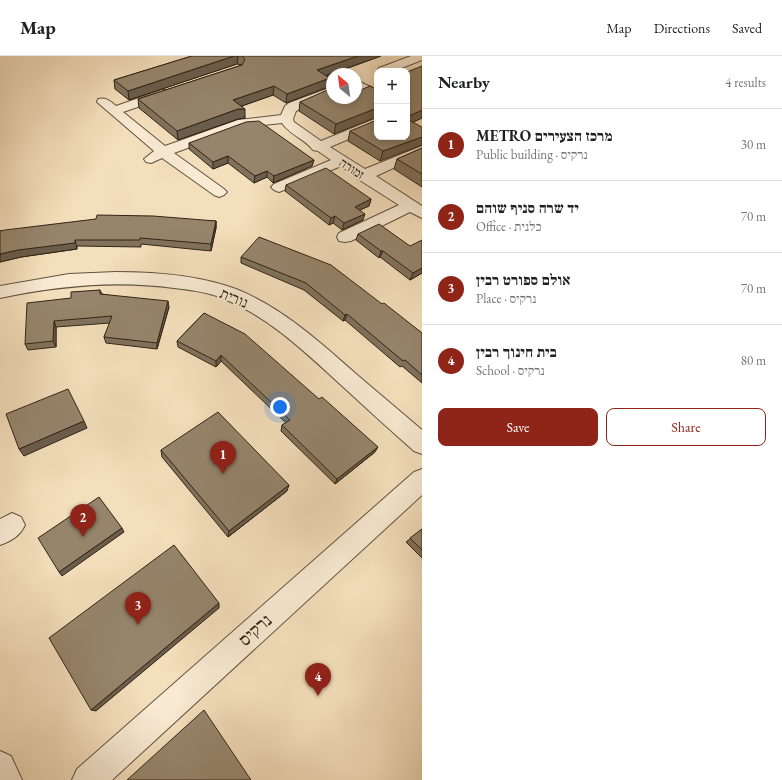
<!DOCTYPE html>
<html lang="en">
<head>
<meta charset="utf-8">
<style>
	body { margin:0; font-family:"EB Garamond","Frank Ruhl Libre",serif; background:#f2f2f2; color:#202124 }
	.controls { position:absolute; right:12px; top:12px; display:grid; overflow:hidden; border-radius:8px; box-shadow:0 2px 10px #0003 }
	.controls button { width:36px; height:36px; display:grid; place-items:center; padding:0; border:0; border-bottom:1px solid #e0e0e0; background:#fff; color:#202124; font:20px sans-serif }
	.compass { position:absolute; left:326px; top:12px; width:36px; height:36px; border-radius:50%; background:#fff; box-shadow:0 2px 10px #0003; rotate:331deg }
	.you { position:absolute; left:280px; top:351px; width:14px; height:14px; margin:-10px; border:3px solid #fff; border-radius:50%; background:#1a73e8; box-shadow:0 0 0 6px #1a73e833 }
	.badge { display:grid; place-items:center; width:26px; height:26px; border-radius:50%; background:#8f2418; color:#fff; font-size:13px; font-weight:700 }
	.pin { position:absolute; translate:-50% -33px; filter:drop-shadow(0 1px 2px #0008) }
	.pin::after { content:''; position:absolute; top:21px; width:14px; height:12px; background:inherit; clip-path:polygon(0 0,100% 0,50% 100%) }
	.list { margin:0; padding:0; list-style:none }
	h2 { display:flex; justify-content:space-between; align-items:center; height:52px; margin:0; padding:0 16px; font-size:17px }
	h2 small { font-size:13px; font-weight:400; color:#757577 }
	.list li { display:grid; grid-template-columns:26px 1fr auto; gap:12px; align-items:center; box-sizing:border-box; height:72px; padding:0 16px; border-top:1px solid #e0e0e0 }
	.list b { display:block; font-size:15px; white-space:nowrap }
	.list p { margin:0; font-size:13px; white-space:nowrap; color:#757577 }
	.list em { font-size:13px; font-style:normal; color:#757577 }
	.actions { display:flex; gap:8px; padding:12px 16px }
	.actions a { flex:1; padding:9px 0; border:1px solid #8f2418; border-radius:8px; text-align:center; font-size:14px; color:#8f2418 }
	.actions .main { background:#8f2418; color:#fff }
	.map { position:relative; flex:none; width:422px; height:724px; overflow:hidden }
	header { display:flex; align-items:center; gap:24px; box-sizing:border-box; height:56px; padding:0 20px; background:#fff; border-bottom:1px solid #e0e0e0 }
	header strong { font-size:19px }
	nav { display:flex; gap:22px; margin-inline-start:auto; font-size:14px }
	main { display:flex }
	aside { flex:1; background:#fff }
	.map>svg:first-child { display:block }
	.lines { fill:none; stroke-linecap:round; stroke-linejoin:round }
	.minor-casing { stroke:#62523f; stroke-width:2 }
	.minor { fill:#f8ead3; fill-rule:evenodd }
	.wall { fill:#81725d; stroke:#312315 }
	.shaded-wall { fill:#695d4c; stroke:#312315 }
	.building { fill:#96856c; stroke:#312315 }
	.labels { text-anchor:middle; stroke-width:4; stroke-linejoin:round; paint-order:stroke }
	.far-street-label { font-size:13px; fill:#312315; stroke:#f8ead3 }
	.street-label { font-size:15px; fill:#312315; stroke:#f8ead3 }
	.near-street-label { font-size:18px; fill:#312315; stroke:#f8ead3 }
</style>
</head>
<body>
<header>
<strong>Map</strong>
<nav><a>Map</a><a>Directions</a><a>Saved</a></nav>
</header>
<main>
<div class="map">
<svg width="422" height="724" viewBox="0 0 422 724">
	<rect width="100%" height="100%" fill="#f4dfbc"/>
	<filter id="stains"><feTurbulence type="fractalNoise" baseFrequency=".005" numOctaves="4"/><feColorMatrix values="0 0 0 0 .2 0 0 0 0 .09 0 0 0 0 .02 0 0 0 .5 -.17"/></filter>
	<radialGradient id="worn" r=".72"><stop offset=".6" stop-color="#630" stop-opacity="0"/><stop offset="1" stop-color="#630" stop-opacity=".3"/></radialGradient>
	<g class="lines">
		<defs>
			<path id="minor" d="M411 0H422V4L394 15H377L379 12Z
				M356 24 377 34V43L356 33Z
				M332 31V39L296 55 293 63 294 66 321 85 377 62V71L330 91 365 113 422 90V99L376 120 422 150V162L410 156 351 185 345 186 339 185 337 181 339 177 399 149 358 123 341 110 284 134 279 136 274 134 271 131 274 128 331 104 318 95 313 94C305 83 290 79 282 67L245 71 174 97 224 133 227 136 224 139 219 141 214 139 162 102 151 107 146 106 144 103 154 95 97 46 98 43C106 41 110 45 116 50L162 34H170L172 37 170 40 123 56 165 90 238 64 281 59 285 50 289 47Z
				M116 216C156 216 198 219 236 233 281 251 319 285 355 317 377 336 400 355 422 374V398L414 395C389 373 365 351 340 328 305 296 269 261 224 243 208 236 191 234 174 232 115 224 57 230 0 242V230L69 218Z
				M422 413V439L112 724H72L77 713 414 416Z
				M12 457 21 461 25 469C20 480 11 485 0 489V463Z
				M0 695 11 700 22 724H0Z"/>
		</defs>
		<use href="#minor" class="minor-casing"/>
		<use href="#minor" class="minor"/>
	</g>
	<path class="wall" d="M192 0H381L326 20 330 22 328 31 286 47 273 39 242 50 245 62 238 63 178 84 139 52 138 43 242 9 237 8 129 44 115 33 114 24Z
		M422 10V62L413 66 380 105 348 85 350 75 377 81Z
		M356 42 334 78 299 55 300 46Z
		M189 87 314 104 312 110 273 127 267 121 254 127 228 107 213 113 189 93Z
		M422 92V131L394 113 397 103Z
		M286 129 371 143 369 150 360 154 363 164 342 174 333 167 329 169 285 135Z
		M216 165V172L211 195 141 188V191L77 190V193L21 201 0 206V175Z
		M358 178 422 217 410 224 380 201 379 202 356 184Z
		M241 201 382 248 422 277V327L402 310 400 311 345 264 343 265 304 234 241 207Z
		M100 234 102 238 169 251 157 293 106 287 104 281 110 267 56 271V291L28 294 25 288 71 242Z
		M204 257 375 396 335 428 281 375 282 369 286 367 221 305 216 311 178 291 177 285Z
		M161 394 287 435 228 481 162 401Z
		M422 473V502L406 486Z"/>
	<path class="shaded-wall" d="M234 0H238L237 8 129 44 128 35Z
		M358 0H381L316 23 317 14Z
		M330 22 328 31 286 47 287 38Z
		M274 30 273 39 233 53V44Z
		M377 52V61L334 78 336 68Z
		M238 53H245V62L238 63 178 84 177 75Z
		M422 54V62L407 69V61Z
		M422 81V89L380 105 383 95Z
		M228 100V107L213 113V106Z
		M314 104 312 110 273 127 274 120Z
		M267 115V121L254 127 255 120Z
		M371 143 369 150 353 157 355 151Z
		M365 158 363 164 342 174 344 167Z
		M335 160 333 167 329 169 331 162Z
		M216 165V172L211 195V188Z
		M75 184 77 193 21 201 0 206V198L18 194Z
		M381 195H383L380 201 379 202Z
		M422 212V217L410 224 413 217Z
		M168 245 169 251 157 293V287Z
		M347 258 345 264 343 265 345 259Z
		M54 265 56 271V291L53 285Z
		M221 299V305L216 311V305Z
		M84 365 87 372 24 400 19 393Z
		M378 391 375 396 335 428 337 423Z
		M289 429 287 435 228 481 229 475Z
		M122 472 124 476 62 520 59 516Z
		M219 547V552L96 655 91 654Z"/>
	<path class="building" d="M192 0H234L128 35 114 24Z
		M242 0H358L317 14 330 22 287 38 274 30 233 44 245 53H238L177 75 138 43 242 9 245 3Z
		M422 10V54L407 61V16Z
		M370 30 377 34V52L336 68 300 46 332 32V42H356V36Z
		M407 63 422 71V81L383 95 350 75 377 64V81H407Z
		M259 65 314 104 274 120 267 115 255 120 228 100 213 106 189 87 246 66Z
		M422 92V118L397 103Z
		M326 112 371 143 355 151 365 158 344 167 335 160 331 162 286 129Z
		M97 159 153 160 216 165 211 188 140 182V184H75V187L18 194 0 198V175L5 174 96 163Z
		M379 168 410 190 422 184V212L413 217 383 195H381L358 178Z
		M259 181 331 209 382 248 384 247 422 277V319L405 304 403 305 347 258 345 259 306 227 241 201Z
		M100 234V238L168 245 157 287 104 281 112 260 54 265 53 285 25 288 27 247 71 242V236Z
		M204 257 245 278 319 343 322 341 378 391 337 423 282 369 290 364 221 299 216 305 177 285Z
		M68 333 84 365 19 393 6 358Z
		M218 356 289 429 229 475 161 394Z
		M99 441 122 472 59 516 38 482Z
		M422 473V494L410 482Z
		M174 489 219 547 91 654 49 582Z
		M204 654 251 724H127Z"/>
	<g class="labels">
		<g class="far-street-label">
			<text transform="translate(352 112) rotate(33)" y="5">זמורה</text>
		</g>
		<g class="street-label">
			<text transform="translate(234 242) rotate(23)" y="5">נורית</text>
		</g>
		<g class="near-street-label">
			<text transform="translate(255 574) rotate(-42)" y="6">נרקיס</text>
		</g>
	</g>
	<rect width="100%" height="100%" filter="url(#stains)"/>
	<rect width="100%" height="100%" fill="url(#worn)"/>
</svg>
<div class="controls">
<button>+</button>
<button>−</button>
</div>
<svg class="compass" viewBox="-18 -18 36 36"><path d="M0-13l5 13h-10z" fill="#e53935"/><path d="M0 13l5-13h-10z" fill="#757577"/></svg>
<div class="you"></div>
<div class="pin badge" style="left:223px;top:418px">1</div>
<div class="pin badge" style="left:83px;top:481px">2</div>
<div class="pin badge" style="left:138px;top:569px">3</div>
<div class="pin badge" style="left:318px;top:640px">4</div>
</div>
<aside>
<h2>Nearby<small>4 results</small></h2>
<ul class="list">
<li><span class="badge">1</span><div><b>METRO מרכז הצעירים</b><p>Public building · נרקיס</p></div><em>30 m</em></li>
<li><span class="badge">2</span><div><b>יד שרה סניף שוהם</b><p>Office · כלנית</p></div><em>70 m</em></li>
<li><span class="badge">3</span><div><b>אולם ספורט רבין</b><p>Place · נרקיס</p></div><em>70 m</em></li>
<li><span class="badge">4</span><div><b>בית חינוך רבין</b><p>School · נרקיס</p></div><em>80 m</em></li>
</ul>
<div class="actions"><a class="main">Save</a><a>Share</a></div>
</aside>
</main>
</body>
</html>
